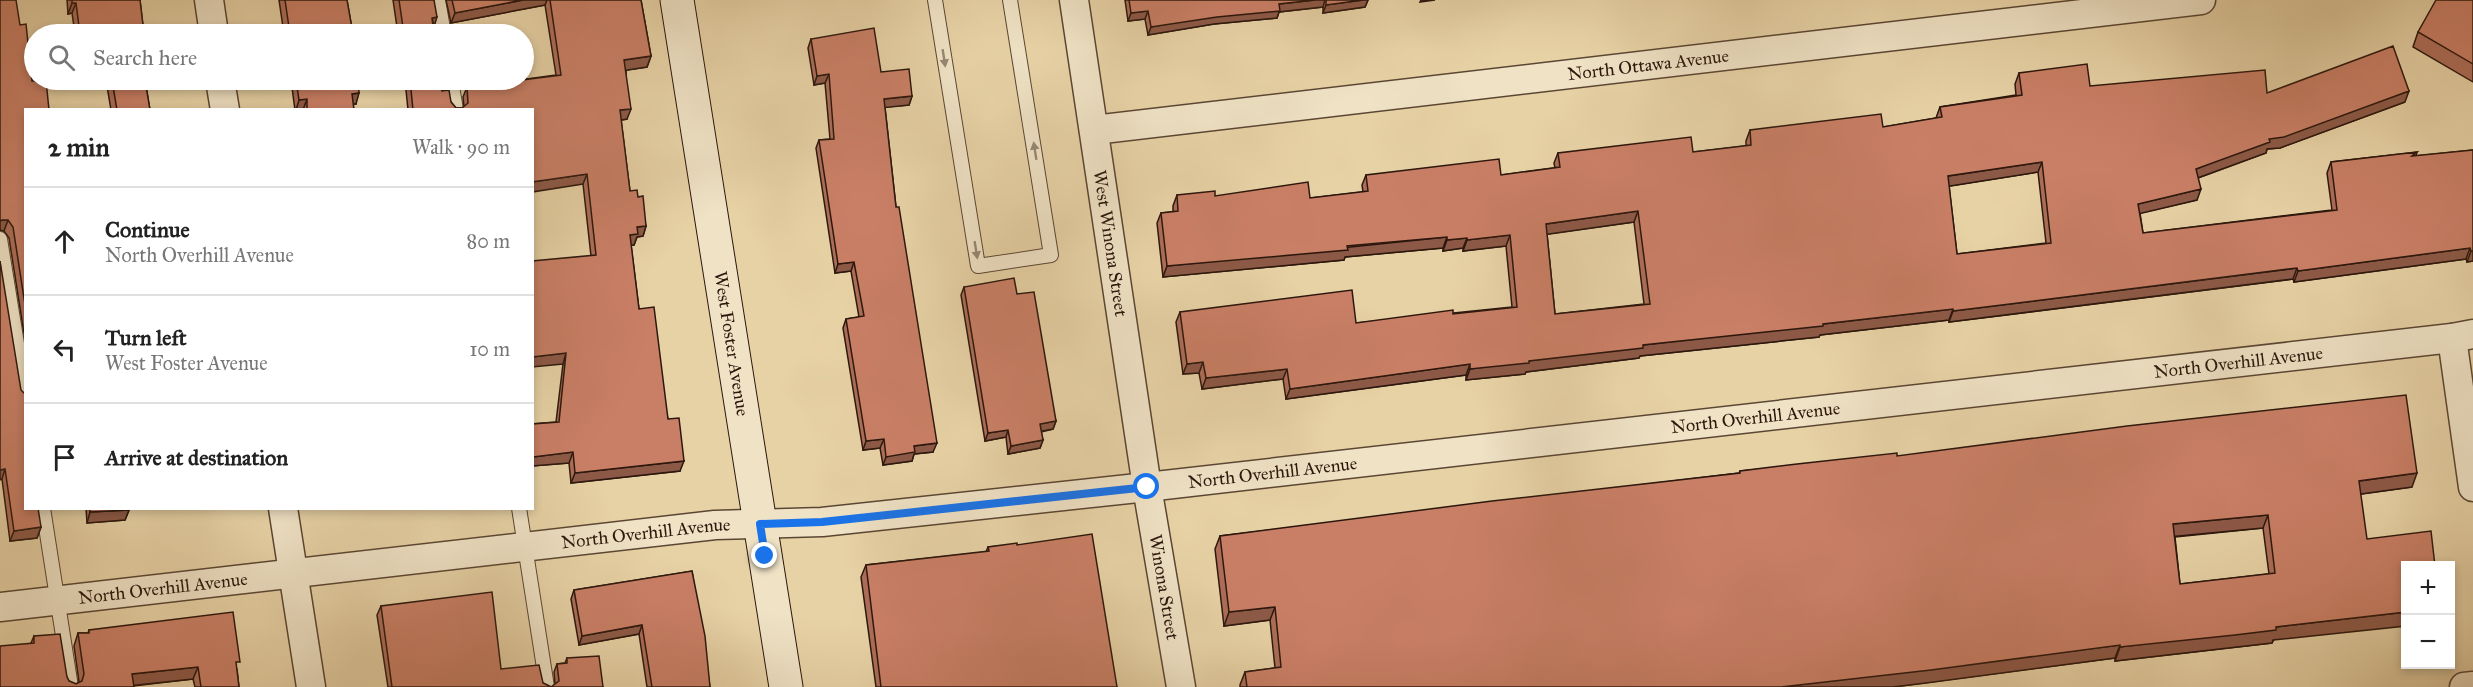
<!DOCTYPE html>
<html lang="en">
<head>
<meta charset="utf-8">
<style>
	body { margin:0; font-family:"IM FELL Great Primer",serif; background:#f6f6f6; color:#222 }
	.controls { position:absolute; right:18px; bottom:18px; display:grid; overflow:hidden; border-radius:0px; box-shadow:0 3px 9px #0003 }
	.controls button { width:54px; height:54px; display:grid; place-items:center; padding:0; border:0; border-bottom:2px solid #e0e0e0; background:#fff; color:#222; font:30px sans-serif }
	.stop { position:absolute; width:18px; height:18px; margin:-14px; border:4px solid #1a73e8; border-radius:50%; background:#fff }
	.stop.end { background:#1a73e8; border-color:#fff; box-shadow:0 2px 6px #0008 }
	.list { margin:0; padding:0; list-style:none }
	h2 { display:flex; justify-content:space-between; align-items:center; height:78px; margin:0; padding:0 24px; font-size:26px }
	h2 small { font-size:20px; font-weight:400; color:#767676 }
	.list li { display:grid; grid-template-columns:39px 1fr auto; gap:18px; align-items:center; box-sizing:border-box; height:108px; padding:0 24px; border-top:2px solid #e0e0e0 }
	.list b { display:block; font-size:22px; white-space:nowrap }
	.list p { margin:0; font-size:20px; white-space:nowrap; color:#767676 }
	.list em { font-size:20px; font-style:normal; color:#767676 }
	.icon { flex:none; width:33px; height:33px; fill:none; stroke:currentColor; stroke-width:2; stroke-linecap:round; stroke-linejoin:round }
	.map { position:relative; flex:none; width:2473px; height:687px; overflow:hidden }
	.search { position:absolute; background:#fff; box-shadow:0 3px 9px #0003; left:24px; top:24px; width:510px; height:66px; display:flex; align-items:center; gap:15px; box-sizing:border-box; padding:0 21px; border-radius:33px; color:#767676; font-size:22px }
	.panel { position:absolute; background:#fff; box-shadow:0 3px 9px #0003; left:24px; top:108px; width:510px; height:402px; border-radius:0px }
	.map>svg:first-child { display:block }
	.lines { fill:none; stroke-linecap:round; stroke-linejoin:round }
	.lane-casing { stroke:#5b4633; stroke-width:16 }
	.street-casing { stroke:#5b4633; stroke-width:31 }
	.secondary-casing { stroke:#2c170d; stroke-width:35 }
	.lane { stroke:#efe2c5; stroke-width:14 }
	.street { stroke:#efe2c5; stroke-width:28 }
	.secondary { stroke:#efe2c5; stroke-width:33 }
	.wall { fill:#ad6d58; stroke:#2c170d; stroke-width:1.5; fill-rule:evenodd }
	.shaded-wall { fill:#8d5947; stroke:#2c170d; stroke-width:1.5 }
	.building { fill:#c97f66; stroke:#2c170d; stroke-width:1.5; fill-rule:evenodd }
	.oneway { fill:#978772 }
	.route { stroke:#1a73e8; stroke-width:8 }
	.labels { text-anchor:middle; stroke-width:5; stroke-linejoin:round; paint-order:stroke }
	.street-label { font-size:18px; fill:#2c170d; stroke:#efe2c5 }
</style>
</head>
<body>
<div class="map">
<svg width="2473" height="687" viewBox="0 0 2473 687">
	<rect width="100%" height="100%" fill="#e7d2a6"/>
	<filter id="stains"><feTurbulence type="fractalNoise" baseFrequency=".00333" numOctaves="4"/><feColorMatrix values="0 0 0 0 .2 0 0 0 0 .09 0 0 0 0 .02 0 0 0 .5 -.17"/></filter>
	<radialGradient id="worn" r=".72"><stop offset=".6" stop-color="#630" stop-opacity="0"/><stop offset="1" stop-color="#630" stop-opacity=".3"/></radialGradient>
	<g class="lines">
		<defs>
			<path id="lane" d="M438 0 444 34
				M935 0 978 266 1051 255 1010 0
				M451 80 456 110
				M0 239 26 399
				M43 508 71 687
				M519 508 547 687"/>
			<g id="street">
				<path d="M209 0 214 34"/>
				<path id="s1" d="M1074 0 1147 487 1181 687"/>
				<path d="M220 80 225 110"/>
				<path id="s2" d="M1094 130 2201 0"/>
				<path d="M2452 338 2473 487"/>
				<path d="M283 508 311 687"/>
				<path id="s3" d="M0 607 715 525 822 522 1147 487 2452 338 2473 334"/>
				<path d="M2464 687 2473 686"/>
			</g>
			<g id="secondary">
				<path id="s4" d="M677 0 786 687"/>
			</g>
		</defs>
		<use href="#lane" class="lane-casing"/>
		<use href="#street" class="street-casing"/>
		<use href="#secondary" class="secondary-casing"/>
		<use href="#lane" class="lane"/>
		<use href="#street" class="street"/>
		<use href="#secondary" class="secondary"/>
	</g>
	<path class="wall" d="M0 0 20 25 32 81 26 110V346L9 238 4 231 0 230Z
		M67 0H141H140L144 34H75L72 13 68 14Z
		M279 0H347L353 34H284Z
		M393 0H434L433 27 434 34H398Z
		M446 0H641L651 56 647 67 626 70 627 119 621 120 630 191 638 197 646 226 643 236 637 237 634 245H631L639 309 668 419 680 471 571 483 569 463 532 466V424L556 422 563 364 591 256 583 184 532 110H408L405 80H440L442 91 456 108H462L464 107 463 97 467 87 556 75 545 5 451 23Z
		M1125 0H1368L1365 7 1323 13V7L1279 12 1277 18 1214 24 1148 35 1145 19 1128 21Z
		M2473 0V82L2413 47 2418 32Z
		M811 39 881 72 912 96 909 105 885 107 896 207 933 452 914 454 912 461 883 465 880 448 863 450 843 328 846 319 859 317 851 271 835 273 816 148 819 140 830 139 825 83 814 85 808 48Z
		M2019 73 2090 86 2267 93 2405 102 2280 148 2267 149 2266 153 2198 178 2197 200 2140 213 2143 233 2332 210 2327 173 2331 162 2417 152 2416 156 2473 150V261L2467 262 2466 259 2294 282 2293 279 2006 315 1949 322V320L1820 335 1819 337 1640 356 1639 358 1526 372 1525 374 1466 380V375L1286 399 1283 379 1202 389 1199 373 1183 374 1176 322 1180 312 1356 323 1512 307 1506 246 1463 251V248L1443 251V248L1345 257 1344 260 1163 277 1157 223 1161 213 1173 212V206L1177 195 1310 198 1363 192 1362 185 1366 175H1501L1555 168 1554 163 1558 153 1693 152 1746 146V141L1750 130 1883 127 1936 118 1940 107 2016 95 2015 84ZM2038 172 2046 243 1957 254 1949 186ZM1634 222 1644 304 1555 314 1547 234Z
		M106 80H145L150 110H111Z
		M291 80H358L356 104H353L354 110H295Z
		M0 261 26 508 41 527 37 538 10 541 2 479Z
		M964 287 1017 294 1056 421 1053 429 1041 432 1043 440 1040 448 1008 454 1006 437 985 441 961 295Z
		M1897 456 2412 487 2360 494 2272 643 2115 661V658L1893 687H1240V685L1245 672 1275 668 1270 620 1224 626 1215 549 1220 536 1739 473 1740 471ZM2263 528 2269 574 2180 584 2175 537Z
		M86 508H129V510L125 520 87 523Z
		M1017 545 1117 687H876L861 577 866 565 986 552 988 547Z
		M692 571 710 687H647L639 634 579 645 571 599 574 590Z
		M381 606 501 669 543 683 551 687H388L377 615Z
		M89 630 237 669 239 687H195L193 679 133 686 0 687 31 643 34 636 67 677 69 681 76 684 79 682 74 646 78 633H88Z
		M567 658 603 687 555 684 554 672 557 664 565 663Z"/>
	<path class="shaded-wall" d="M523 0H547L545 5 451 23 455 13Z
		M1315 0H1325L1323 7 1279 12 1277 18 1214 24 1148 35 1151 27 1279 4Z
		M1363 0H1368L1365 7 1323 13 1326 5Z
		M1421 0H1435L1420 2Z
		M72 3H76L72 13 68 14Z
		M1148 11 1145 19 1128 21 1131 13Z
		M437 17 434 27 432 18Z
		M651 56 647 67 621 71 624 60Z
		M829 74 825 83 814 85 817 76Z
		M2409 91 2405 102 2280 148 2267 149 2266 153 2192 180 2196 169 2269 139Z
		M359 93 356 104H349L352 94Z
		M912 96 909 105 881 108 884 99Z
		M307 99 303 110H296L299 100Z
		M631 109 627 119 616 121 620 110Z
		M2042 162 2038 172 1944 187 1948 176Z
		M587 174 583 184 532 192V182Z
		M2201 189 2197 200 2134 215 2138 204Z
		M1638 211 1634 222 1542 235 1546 224Z
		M2 220H8L4 231 0 230V221Z
		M646 226 643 236 637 237 634 245H626L630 235 637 227Z
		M1510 235 1506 246 1463 251 1467 240Z
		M1447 237 1443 248 1345 257 1344 260 1163 277 1167 266Z
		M1467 238 1463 248 1443 251 1447 240Z
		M2470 248 2466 259 2294 282 2298 271Z
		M2471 251H2473V261L2467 262Z
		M854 262 851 271 835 273 838 264Z
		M2297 268 2293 279 1949 322 1953 311Z
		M1953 309 1949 320 1820 335 1819 337 1640 356 1639 358 1526 372 1525 374 1466 380 1470 369 1643 345Z
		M566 353 563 364 532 367V357Z
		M1203 362 1199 373 1183 374 1187 364Z
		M1470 364 1466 375 1286 399 1290 389Z
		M1287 369 1283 379 1202 389 1206 378Z
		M1056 421 1053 429 1037 432 1040 424Z
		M1008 430 1006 437 985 441 988 433Z
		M884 439 880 448 863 450 866 441Z
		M1043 440 1040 448 1008 454 1011 446Z
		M937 443 933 452 914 454 912 461 883 465 886 457 914 446Z
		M573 452 569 463 532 466 533 457Z
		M684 461 680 471 571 483 575 473Z
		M5 469 2 479 0 480V470Z
		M2417 473 2412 487 2354 495 2359 481Z
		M129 510 125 520 87 523 90 512Z
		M2268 515 2263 528 2168 537 2173 524Z
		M41 527 37 538 10 541 14 531Z
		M1275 607 1270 620 1224 626 1229 612Z
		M2406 612V626L2273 640 2272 643 2115 661 2120 647 2276 627Z
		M642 625 639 634 579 645 582 636Z
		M2120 645 2115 658 1926 683 1893 687H1781Z
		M198 667 193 679 128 686 132 674Z"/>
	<path class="building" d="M0 0H16L20 25 26 24 32 81 46 80 49 110H26V311L13 227 8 220H2L0 221Z
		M72 0H140L144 34H80L76 3H72Z
		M285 0H347L353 34H290Z
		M399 0H434L437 17 432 18 434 34H404Z
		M452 0H523L455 13Z
		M550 0H641L651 56 624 60 631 109 620 110 630 191 637 190 638 197 643 196 646 226 637 227 638 234 630 235 639 309 654 307 668 419 679 418 684 461 575 473 573 452 533 457 532 424 559 422 566 353 532 357V261L596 255 587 174 532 182V110H413L410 80H440L442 91 449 90 451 102 456 108H462L468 103 467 87 561 75Z
		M1129 0H1315L1279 4 1280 11 1217 17 1151 27 1148 11 1131 13Z
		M1326 0H1363L1326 5Z
		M2436 0H2473V64L2418 32Z
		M874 28 881 72 909 69 912 96 884 99 896 207H899L937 443 914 446 915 452 886 457 884 439 866 441 846 319 864 316 854 262 838 264 819 140 834 139 829 74 817 76 811 39Z
		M2393 46 2409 91 2284 137 2269 139 2270 142 2196 169 2201 189 2138 204 2143 233 2337 210 2331 162 2417 152 2412 156 2473 150V251H2471L2470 248 2298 271 2297 268 2010 304 1953 311V309L1823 324V326L1643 345V348L1529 361V363L1470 369V364L1290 389 1287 369 1206 378 1203 362 1187 364 1180 312 1352 290 1356 323 1453 310V314L1517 307 1510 235 1467 240V238L1447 240V237L1347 246 1348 250 1167 266 1161 213 1178 211 1177 195 1215 191V196L1308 182 1310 198 1368 191 1366 175 1499 159 1501 175 1560 167 1558 153 1691 137 1693 152 1751 145 1750 130 1881 114 1883 127 1942 117 1940 107 2022 95 2019 73 2087 64 2090 86 2265 70 2267 93ZM2042 162 2051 243 1957 254 1948 176ZM1638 211 1650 304 1555 314 1546 224Z
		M112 80H145L150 110H117Z
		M296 80H358L359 93 352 94 354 110H307V99L299 100Z
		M0 261 21 390 26 395V508H38L41 527 14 531 5 469 0 470Z
		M1014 278 1017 294 1034 292 1056 421 1040 424 1043 440 1011 446 1008 430 988 433 964 287Z
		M2406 395 2417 473 2359 481 2367 539 2431 531 2435 566H2406V612L2276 627V630L2235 635 2120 647V645L1931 670 1781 687H1247L1245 672 1281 667 1275 607 1229 612 1220 536 1492 501 1740 473V471L1797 464 1897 453V456L2127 426ZM2268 515 2275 573 2180 584 2173 524Z
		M90 508H129V510L90 512Z
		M1092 534 1117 687H881L866 565 989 551 988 547 1017 543V545Z
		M692 571 705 636 710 687H652L642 625 582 636 574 590Z
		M492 592 501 669 539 665 543 683 551 687H392L381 606Z
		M233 612 240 662H236L239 687H201L198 667 132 674 134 687H0V646L34 643V636L60 634 67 677 69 681 76 684 82 681 84 674 78 633H89V630Z
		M599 656 603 687H551L559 681 557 664 567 663V658Z"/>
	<defs><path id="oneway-solid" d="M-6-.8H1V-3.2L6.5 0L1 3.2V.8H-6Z" transform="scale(1.5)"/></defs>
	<g class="oneway">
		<use href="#oneway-solid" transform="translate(944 58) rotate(81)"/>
		<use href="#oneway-solid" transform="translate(1035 151) rotate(-99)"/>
		<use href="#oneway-solid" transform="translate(976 250) rotate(81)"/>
	</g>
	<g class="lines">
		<path class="route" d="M765 556 760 524 822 522 1147 487"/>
	</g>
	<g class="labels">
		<g class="street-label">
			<text dy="6" stroke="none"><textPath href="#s2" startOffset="558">North Ottawa Avenue</textPath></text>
			<text dy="6" stroke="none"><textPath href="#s1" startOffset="246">West Winona Street</textPath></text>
			<text dy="6" stroke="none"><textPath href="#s4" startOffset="348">West Foster Avenue</textPath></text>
			<text dy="6" stroke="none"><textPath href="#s3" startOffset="2252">North Overhill Avenue</textPath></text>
			<text dy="6" stroke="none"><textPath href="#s3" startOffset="1766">North Overhill Avenue</textPath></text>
			<text dy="6" stroke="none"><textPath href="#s3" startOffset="1280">North Overhill Avenue</textPath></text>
			<text dy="6" stroke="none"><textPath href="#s3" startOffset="650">North Overhill Avenue</textPath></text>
			<text dy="6" stroke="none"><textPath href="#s1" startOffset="594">Winona Street</textPath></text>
			<text dy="6" stroke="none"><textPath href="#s3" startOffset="164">North Overhill Avenue</textPath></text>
		</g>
	</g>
	<rect width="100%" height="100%" filter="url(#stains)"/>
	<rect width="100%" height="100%" fill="url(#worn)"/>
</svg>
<div class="controls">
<button>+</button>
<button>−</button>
</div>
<div class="stop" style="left:1147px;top:487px"></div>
<div class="stop end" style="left:765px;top:556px"></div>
<div class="search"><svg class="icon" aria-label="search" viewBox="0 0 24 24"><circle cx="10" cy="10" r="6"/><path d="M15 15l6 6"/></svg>Search here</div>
<section class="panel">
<h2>2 min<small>Walk · 90 m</small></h2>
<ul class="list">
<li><svg class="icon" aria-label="ahead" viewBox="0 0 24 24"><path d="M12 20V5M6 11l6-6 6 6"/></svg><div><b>Continue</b><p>North Overhill Avenue</p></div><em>80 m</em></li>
<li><svg class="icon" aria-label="left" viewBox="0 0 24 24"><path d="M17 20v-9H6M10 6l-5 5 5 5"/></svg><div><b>Turn left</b><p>West Foster Avenue</p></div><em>10 m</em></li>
<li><svg class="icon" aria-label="arrive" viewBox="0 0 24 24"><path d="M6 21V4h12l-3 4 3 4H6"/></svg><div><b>Arrive at destination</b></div></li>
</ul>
</section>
</div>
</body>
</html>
